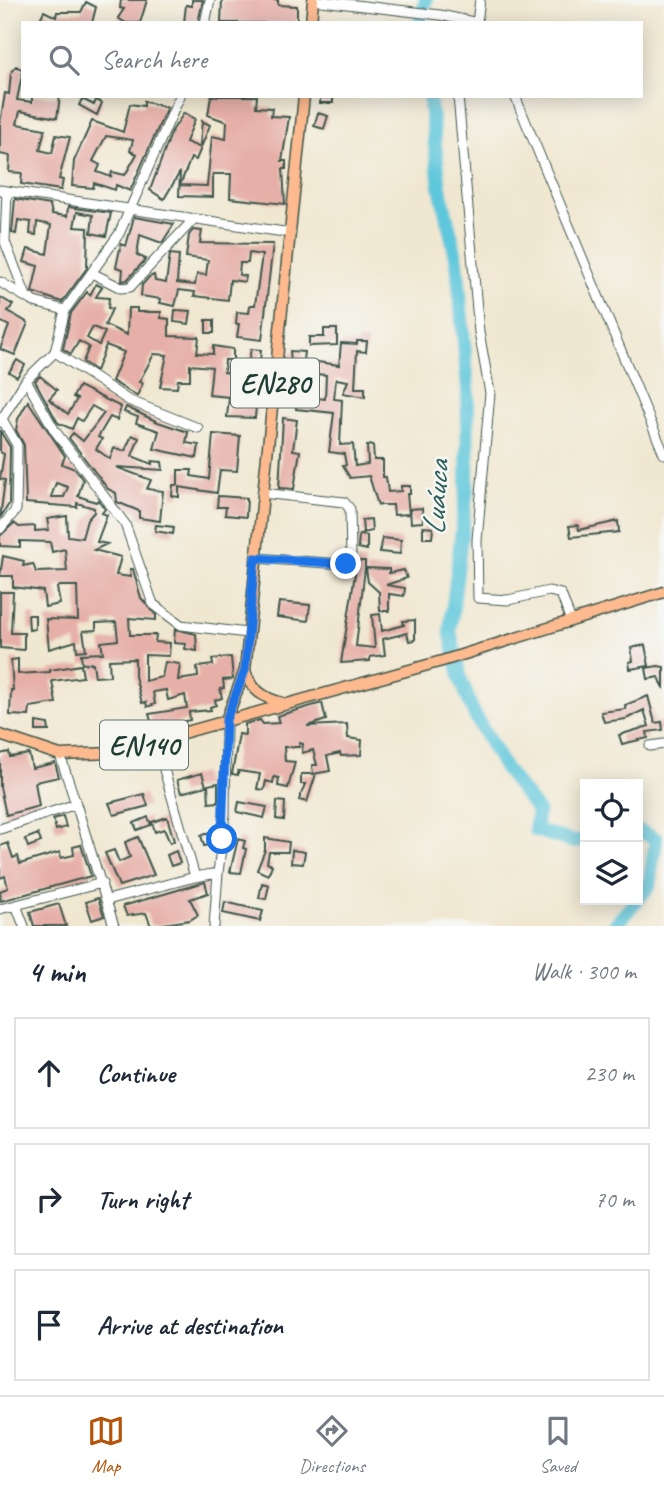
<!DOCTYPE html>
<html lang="en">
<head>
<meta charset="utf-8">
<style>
	body { margin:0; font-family:Caveat,sans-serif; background:#f6f6f7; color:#1f2937 }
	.controls { position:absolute; right:21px; bottom:21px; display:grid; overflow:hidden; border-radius:0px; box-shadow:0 4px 18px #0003 }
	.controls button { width:63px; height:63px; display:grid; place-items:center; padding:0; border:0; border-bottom:2px solid #e0e1e3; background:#fff; color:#1f2937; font:35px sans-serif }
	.stop { position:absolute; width:21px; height:21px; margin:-16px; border:5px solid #1a73e8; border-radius:50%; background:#fff }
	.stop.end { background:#1a73e8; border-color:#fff; box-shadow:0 2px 7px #0008 }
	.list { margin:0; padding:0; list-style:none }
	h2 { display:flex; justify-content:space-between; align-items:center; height:91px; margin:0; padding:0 28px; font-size:30px }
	h2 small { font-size:23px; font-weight:400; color:#747a83 }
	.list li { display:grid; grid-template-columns:46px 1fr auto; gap:21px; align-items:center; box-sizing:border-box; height:112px; margin:0 14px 14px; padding:0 14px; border:2px solid #e0e1e3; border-radius:0px }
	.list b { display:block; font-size:26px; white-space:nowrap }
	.list em { font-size:23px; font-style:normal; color:#747a83 }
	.icon { flex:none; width:38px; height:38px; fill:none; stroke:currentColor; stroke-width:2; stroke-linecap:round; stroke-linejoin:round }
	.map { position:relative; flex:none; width:664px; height:926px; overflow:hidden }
	.search { position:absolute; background:#fff; box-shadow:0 4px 18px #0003; left:21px; right:21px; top:21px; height:77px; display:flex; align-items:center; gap:18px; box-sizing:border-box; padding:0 24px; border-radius:0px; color:#747a83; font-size:26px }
	.sheet { height:469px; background:#fff }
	nav { display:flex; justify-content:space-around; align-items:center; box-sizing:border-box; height:98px; border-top:2px solid #e0e1e3; background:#fff; font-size:19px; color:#747a83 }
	nav a { display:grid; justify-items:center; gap:4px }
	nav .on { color:#b45309 }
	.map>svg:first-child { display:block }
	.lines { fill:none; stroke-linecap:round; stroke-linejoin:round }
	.river { stroke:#5fc7dc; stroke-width:14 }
	.building { fill:#e6afa7; fill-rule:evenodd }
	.minor-casing { stroke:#3e564b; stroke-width:11 }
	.major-casing { stroke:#3e564b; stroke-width:13 }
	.minor { stroke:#fff; stroke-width:9 }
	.major { stroke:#fcba8e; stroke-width:10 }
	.route { stroke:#1a73e8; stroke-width:9 }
	.labels { text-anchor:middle; stroke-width:5; stroke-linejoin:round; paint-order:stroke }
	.shield { fill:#f6f6f2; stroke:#60746d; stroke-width:2 }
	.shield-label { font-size:28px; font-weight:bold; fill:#1f3d34 }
	.water-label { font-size:32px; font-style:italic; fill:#2f605e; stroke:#f6f6f2 }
</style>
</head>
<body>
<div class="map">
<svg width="664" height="926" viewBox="0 0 664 926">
	<rect width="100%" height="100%" fill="#f6f6f2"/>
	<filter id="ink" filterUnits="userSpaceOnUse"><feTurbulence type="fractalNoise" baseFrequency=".0143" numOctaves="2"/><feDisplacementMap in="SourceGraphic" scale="14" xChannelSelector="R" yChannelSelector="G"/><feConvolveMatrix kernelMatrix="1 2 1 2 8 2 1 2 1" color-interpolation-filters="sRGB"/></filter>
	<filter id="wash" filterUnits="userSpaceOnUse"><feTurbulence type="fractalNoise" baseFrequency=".00686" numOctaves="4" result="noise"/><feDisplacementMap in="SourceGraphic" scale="28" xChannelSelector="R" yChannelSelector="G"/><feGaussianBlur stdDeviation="1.57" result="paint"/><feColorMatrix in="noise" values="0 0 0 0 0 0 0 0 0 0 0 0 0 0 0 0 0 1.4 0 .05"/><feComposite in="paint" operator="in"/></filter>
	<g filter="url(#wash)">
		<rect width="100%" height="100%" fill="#f0e7d0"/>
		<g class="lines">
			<path class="river" d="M420 23 426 0
				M429 96 440 187 457 261 468 389 467 487 450 631 461 680 474 714 505 769 538 811 535 830 574 842 585 839
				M638 830 656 839 649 886 638 899
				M614 926 637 900"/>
		</g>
		<g id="blocks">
			<path class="building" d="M121 0H147L140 23H126L118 18 124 9 120 8Z
				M192 0H203L198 23H184L186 5 192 6Z
				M222 0H278V5L297 6V23H221Z
				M86 2 96 7 92 23 39 21 44 11 56 17 57 12H81Z
				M16 66 23 70 17 100 32 102V96H60L57 118 20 111 17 124 45 129 40 150 52 153 56 135 70 137 59 179 63 180 61 190 21 184 22 173 9 172 10 156 0 154V124L5 93 9 94 11 73Z
				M211 96H257L256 107 272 108 271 116 289 117 282 161H286V169H283L285 204 230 198 231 174H213V197L179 196 180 172 164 199 150 190 172 131 184 113 195 119 186 142 201 148 196 160 191 158 180 185 207 186 212 136 226 139 227 122 208 115Z
				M320 96H333V103H320Z
				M82 99 94 105 96 100 102 103 97 115 79 105Z
				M144 101 167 108 130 191 116 185 115 190 94 183 93 188 72 186 74 161 92 121 123 132 130 104 144 106ZM106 136 133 140 130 151 137 154 125 175 112 172 111 177 97 172 100 165 93 161Z
				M318 113 328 116 324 129 314 126Z
				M202 121 210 125 202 145H200Z
				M15 199 50 205 52 214 67 216 68 207 111 213 106 236 91 233 93 215 77 212 74 227 88 228 87 268 62 302 32 292 38 266 24 262 28 249 47 254 51 225 37 222 36 235 30 234 31 222 18 220 16 234 12 233Z
				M134 217 174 224 162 243 140 235 137 255 146 259 127 280 122 281 123 269 116 267 121 244 126 246Z
				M193 230 202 231 200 243 273 244 262 340 237 337 239 324H236L237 312 249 313 250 305H255L262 255 249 253 248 263H240L239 275 246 276 245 282 230 280 228 300 194 296 195 292 179 290 175 306 160 303 161 299 141 296 142 285 149 277 154 275 155 281 166 283 170 254 179 255 177 283 195 285 197 274 206 275 208 260 186 257 189 235Z
				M96 284 102 287 96 297 109 298 108 308 112 309 105 325 127 335 128 308H137V312H161V318L169 319V336L199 337 197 353 213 354V346L233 349V360H225L224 372 233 373 232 379 245 380 251 349 261 350 255 418 227 417 229 397 209 395 212 367 190 365V380H178L177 388 160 387 167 355 154 354 139 382 143 383 137 396 112 381 124 352 106 345 96 371 83 362 89 347 79 341 71 354 63 349 71 313 87 292 90 295ZM93 327 105 332 99 345 87 338Z
				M0 297 13 305 8 311 28 323 15 355 0 349 9 326 0 321Z
				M175 310 191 311 189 324 174 322Z
				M206 320H214V333H206Z
				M324 329H337V345L309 346V337H324Z
				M357 341H367L366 352 357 351 355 388H365V397L343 393 348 381 336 379 334 399 342 400 340 445 353 444 355 466 368 464 367 446 373 445 374 460H383V477H386L388 492 401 491V486H410V494H407L409 514 394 515 393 505H378L369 476 350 478 343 466 346 465 344 454 329 452 334 413 296 409 297 396 325 399 326 375 292 372 290 351 304 352 303 360 339 365 341 343 357 344Z
				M17 360 25 365 17 377 9 372Z
				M40 376 57 390 49 399 68 414 77 399 73 397 79 386 121 407 117 420 110 417 98 437 102 439 96 449 110 459 114 448 125 451 132 435 139 438 132 456 152 464V461L162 462 163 470 116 467 151 480 147 489 163 491 160 521 139 518V511L117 502 116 493 108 489 69 438 73 433 83 441 104 413 92 406 82 421 77 418 72 429 58 423 35 381Z
				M28 401 65 456 62 464 75 469 83 480 78 496 96 502 98 500 105 509 102 513 107 515 97 542 107 544 94 550 121 557 116 575 131 577 130 569H133L141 598 156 615V620L129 618 130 635H156L155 642 170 643 169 656 145 655V681L162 677 165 662 180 664 178 680 198 677 197 667 213 665 212 659 231 657 233 679 223 680 224 688 220 689 222 698 215 700 216 705 210 707 211 710 189 712 190 720 153 728 149 714 187 708 185 695 168 700 166 690 153 692 155 704 147 707 146 702 142 703 135 676V659L109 660 110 676 95 677 93 663 82 664 81 654 103 653 101 642 118 640 116 622 96 623V630L83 631 86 650 77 651 76 641 49 649 46 619 78 620 77 586H60L57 588 60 604 45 607 43 591 13 587V576H0L3 556 24 561 23 566 33 564 36 572 67 571 65 549 52 552 50 542 20 541V547L0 546V536L14 523 19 527 35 526V531L49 530 47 519 67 516 68 536 82 538 87 520 94 512V508L77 503V507L26 503 24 445 16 430 18 419ZM56 483 68 487 64 497H51Z
				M126 407 158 422 188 432 186 443 199 445 197 458 154 449 159 431 136 423 138 417 124 412Z
				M283 418 297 420 293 450 300 451 294 489 279 488Z
				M0 431 10 447 9 504 0 518 5 480 0 479 4 454 0 452Z
				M213 434 240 436 237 471 220 470 217 493 179 487V497L172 496 173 485H178V470H192L191 476 209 479Z
				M218 496 247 498 246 517 225 515 226 507H217Z
				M422 508 423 522 411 523 410 509Z
				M371 519 372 531 363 533 362 520Z
				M618 521 619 532 571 537 569 526 578 525 579 530Z
				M156 525 174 527 173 534 155 531Z
				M423 527 433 528 432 538H423Z
				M359 535 367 536V550L358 548Z
				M382 538 401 540 400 554 380 552Z
				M357 561H365V568L356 646 375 648 372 615 380 614 382 631 404 625 403 621 415 620V640L409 641 407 633 383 639 385 655 370 657V661L341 663Z
				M366 568 389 569V573L404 570 407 578 386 585 405 588 404 596 389 594V611H380L379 592 368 582Z
				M0 592H13L11 633H24V650L0 648Z
				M279 602 310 605 308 621 277 617Z
				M28 615H35V629L29 630Z
				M175 629 196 634 197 651 185 649 186 644 174 643Z
				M645 645 649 666 630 669 629 662 633 661 631 648Z
				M18 659V674L50 672V670L81 665 83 677 52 681 56 703 30 707 29 716 10 715 11 690H13L11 660Z
				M658 666 664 667V689L659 677 648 679 646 668Z
				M648 696 655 723 662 722 663 730 647 732 648 738 622 744 619 735 649 726 644 710 626 719 604 722 601 712 626 709 625 705Z
				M322 703 326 720 307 726 347 724 348 738 362 740 361 755 341 756 340 753 327 756 330 771 313 774 312 765H317L313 750 302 753 303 744 300 743 299 747H284L285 761 295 762 288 788 278 786 279 778 274 777 273 783 266 781 264 790 257 789 260 774 238 771V775L232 774 239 734 245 735V724L260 720 263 724 279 723 277 716Z
				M36 722 48 724 49 731H36Z
				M9 752 10 757 29 754 32 768 55 763 59 777 35 782 39 806 6 815 0 787V754Z
				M202 773 206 786 181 793 177 780Z
				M301 774H316L307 802 299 800 305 784H301Z
				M218 783V802L209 803 208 785Z
				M144 794 148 806 114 815 109 803Z
				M277 801 285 802 284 820 276 819Z
				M239 802 267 807 264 818 237 812Z
				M63 816 66 827 56 830 53 819Z
				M148 817 151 825 137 830 134 823Z
				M167 817 174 841 170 843 164 829 155 832 152 822Z
				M212 833 214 844 204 846 201 835Z
				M38 834 41 842 28 847 25 839Z
				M138 837 154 875 119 886 105 853 114 850 119 862 130 857 125 842Z
				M265 838 289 842 288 852H269L267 863 272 865 268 875 257 870 265 850Z
				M238 839 245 841 243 848 246 849 241 873 230 872Z
				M8 843 13 858 18 856 20 864 60 852 61 858 74 855 73 847 81 845 91 876 1 901 0 891 8 888 5 876 0 878V846Z
				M292 850 305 852 303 864 291 863Z
				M176 851 180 863 171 866 167 855Z
				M205 882 208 893 190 899 198 915 190 920 151 926 146 913 127 916 123 906Z
				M262 883 269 885 266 899 259 898Z
				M98 898 104 916 92 920 86 902Z
				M225 902 263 911 260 921 223 913Z
				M59 904 66 926H34L30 912Z"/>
		</g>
	</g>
	<g filter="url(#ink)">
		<use href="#blocks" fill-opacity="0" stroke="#3e564b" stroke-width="2"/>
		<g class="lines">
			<defs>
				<path id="minor" d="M313 0 440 15 478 23
					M477 22 480 0
					M205 23 210 0
					M458 96 479 332 490 393 477 540 478 598 508 600 549 591 561 594 571 621
					M515 96 664 454
					M0 190 291 233
					M7 191 5 242 26 296 34 302 65 310
					M94 274 121 288 130 287 194 219
					M0 282 29 299
					M55 352 128 400 198 428
					M26 380 55 431 125 524 153 604 181 625 247 633
					M0 422 26 380 55 352 65 310 119 234 180 96
					M0 529 16 510 17 458V445L2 419
					M255 558 342 564 351 557 350 509 344 502 262 493
					M650 746 664 744
					M76 804 114 926
					M0 829 76 804 60 755
					M195 877 218 873 225 814 226 720
					M107 900 195 877 156 742
					M16 905 24 926
					M0 909 102 883
					M214 926 218 873"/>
				<path id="major" d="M311 23 313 0
					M245 670C250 689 265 699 283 703
					M226 720 245 670 304 96
					M0 735 60 755 111 753 442 661 664 592"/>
			</defs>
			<use href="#minor" class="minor-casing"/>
			<use href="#major" class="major-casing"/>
			<use href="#minor" class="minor"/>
			<use href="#major" class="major"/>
		</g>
	</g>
	<g class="lines" filter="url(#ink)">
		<path class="route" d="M222 839 226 720 245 670 255 558 346 564"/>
	</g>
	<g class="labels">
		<g class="shield">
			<rect x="231" y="358.5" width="88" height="49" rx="5"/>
			<rect x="100" y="720.5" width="88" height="49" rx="5"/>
		</g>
		<g class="shield-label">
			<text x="275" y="393">EN280</text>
			<text x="144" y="755">EN140</text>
		</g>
		<g class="water-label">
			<text transform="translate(435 498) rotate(-86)" y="11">Luáuca</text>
		</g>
	</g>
</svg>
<div class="controls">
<button><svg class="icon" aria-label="locate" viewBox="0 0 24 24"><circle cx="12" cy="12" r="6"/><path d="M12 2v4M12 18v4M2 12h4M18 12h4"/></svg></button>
<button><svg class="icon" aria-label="layers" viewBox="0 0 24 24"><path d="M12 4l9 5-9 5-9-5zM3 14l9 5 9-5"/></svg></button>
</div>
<div class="stop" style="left:222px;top:839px"></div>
<div class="stop end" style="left:346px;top:564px"></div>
<div class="search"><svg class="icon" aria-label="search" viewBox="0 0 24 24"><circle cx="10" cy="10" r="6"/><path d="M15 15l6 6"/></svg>Search here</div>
</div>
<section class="sheet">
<h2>4 min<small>Walk · 300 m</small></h2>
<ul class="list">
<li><svg class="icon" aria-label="ahead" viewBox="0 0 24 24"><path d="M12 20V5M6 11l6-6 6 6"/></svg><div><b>Continue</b></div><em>230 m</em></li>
<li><svg class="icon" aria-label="right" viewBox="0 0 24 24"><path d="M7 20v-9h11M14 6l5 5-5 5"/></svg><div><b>Turn right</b></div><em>70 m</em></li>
<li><svg class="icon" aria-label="arrive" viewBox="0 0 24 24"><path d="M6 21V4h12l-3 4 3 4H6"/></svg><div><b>Arrive at destination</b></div></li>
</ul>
</section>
<nav>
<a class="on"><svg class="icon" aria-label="map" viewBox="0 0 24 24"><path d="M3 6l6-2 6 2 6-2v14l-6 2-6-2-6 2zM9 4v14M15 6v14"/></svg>Map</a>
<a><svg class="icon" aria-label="directions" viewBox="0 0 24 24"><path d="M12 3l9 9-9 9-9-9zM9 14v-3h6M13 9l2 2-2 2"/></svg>Directions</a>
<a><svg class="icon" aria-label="saved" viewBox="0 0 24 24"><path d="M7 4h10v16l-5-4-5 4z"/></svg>Saved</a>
</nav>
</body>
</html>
